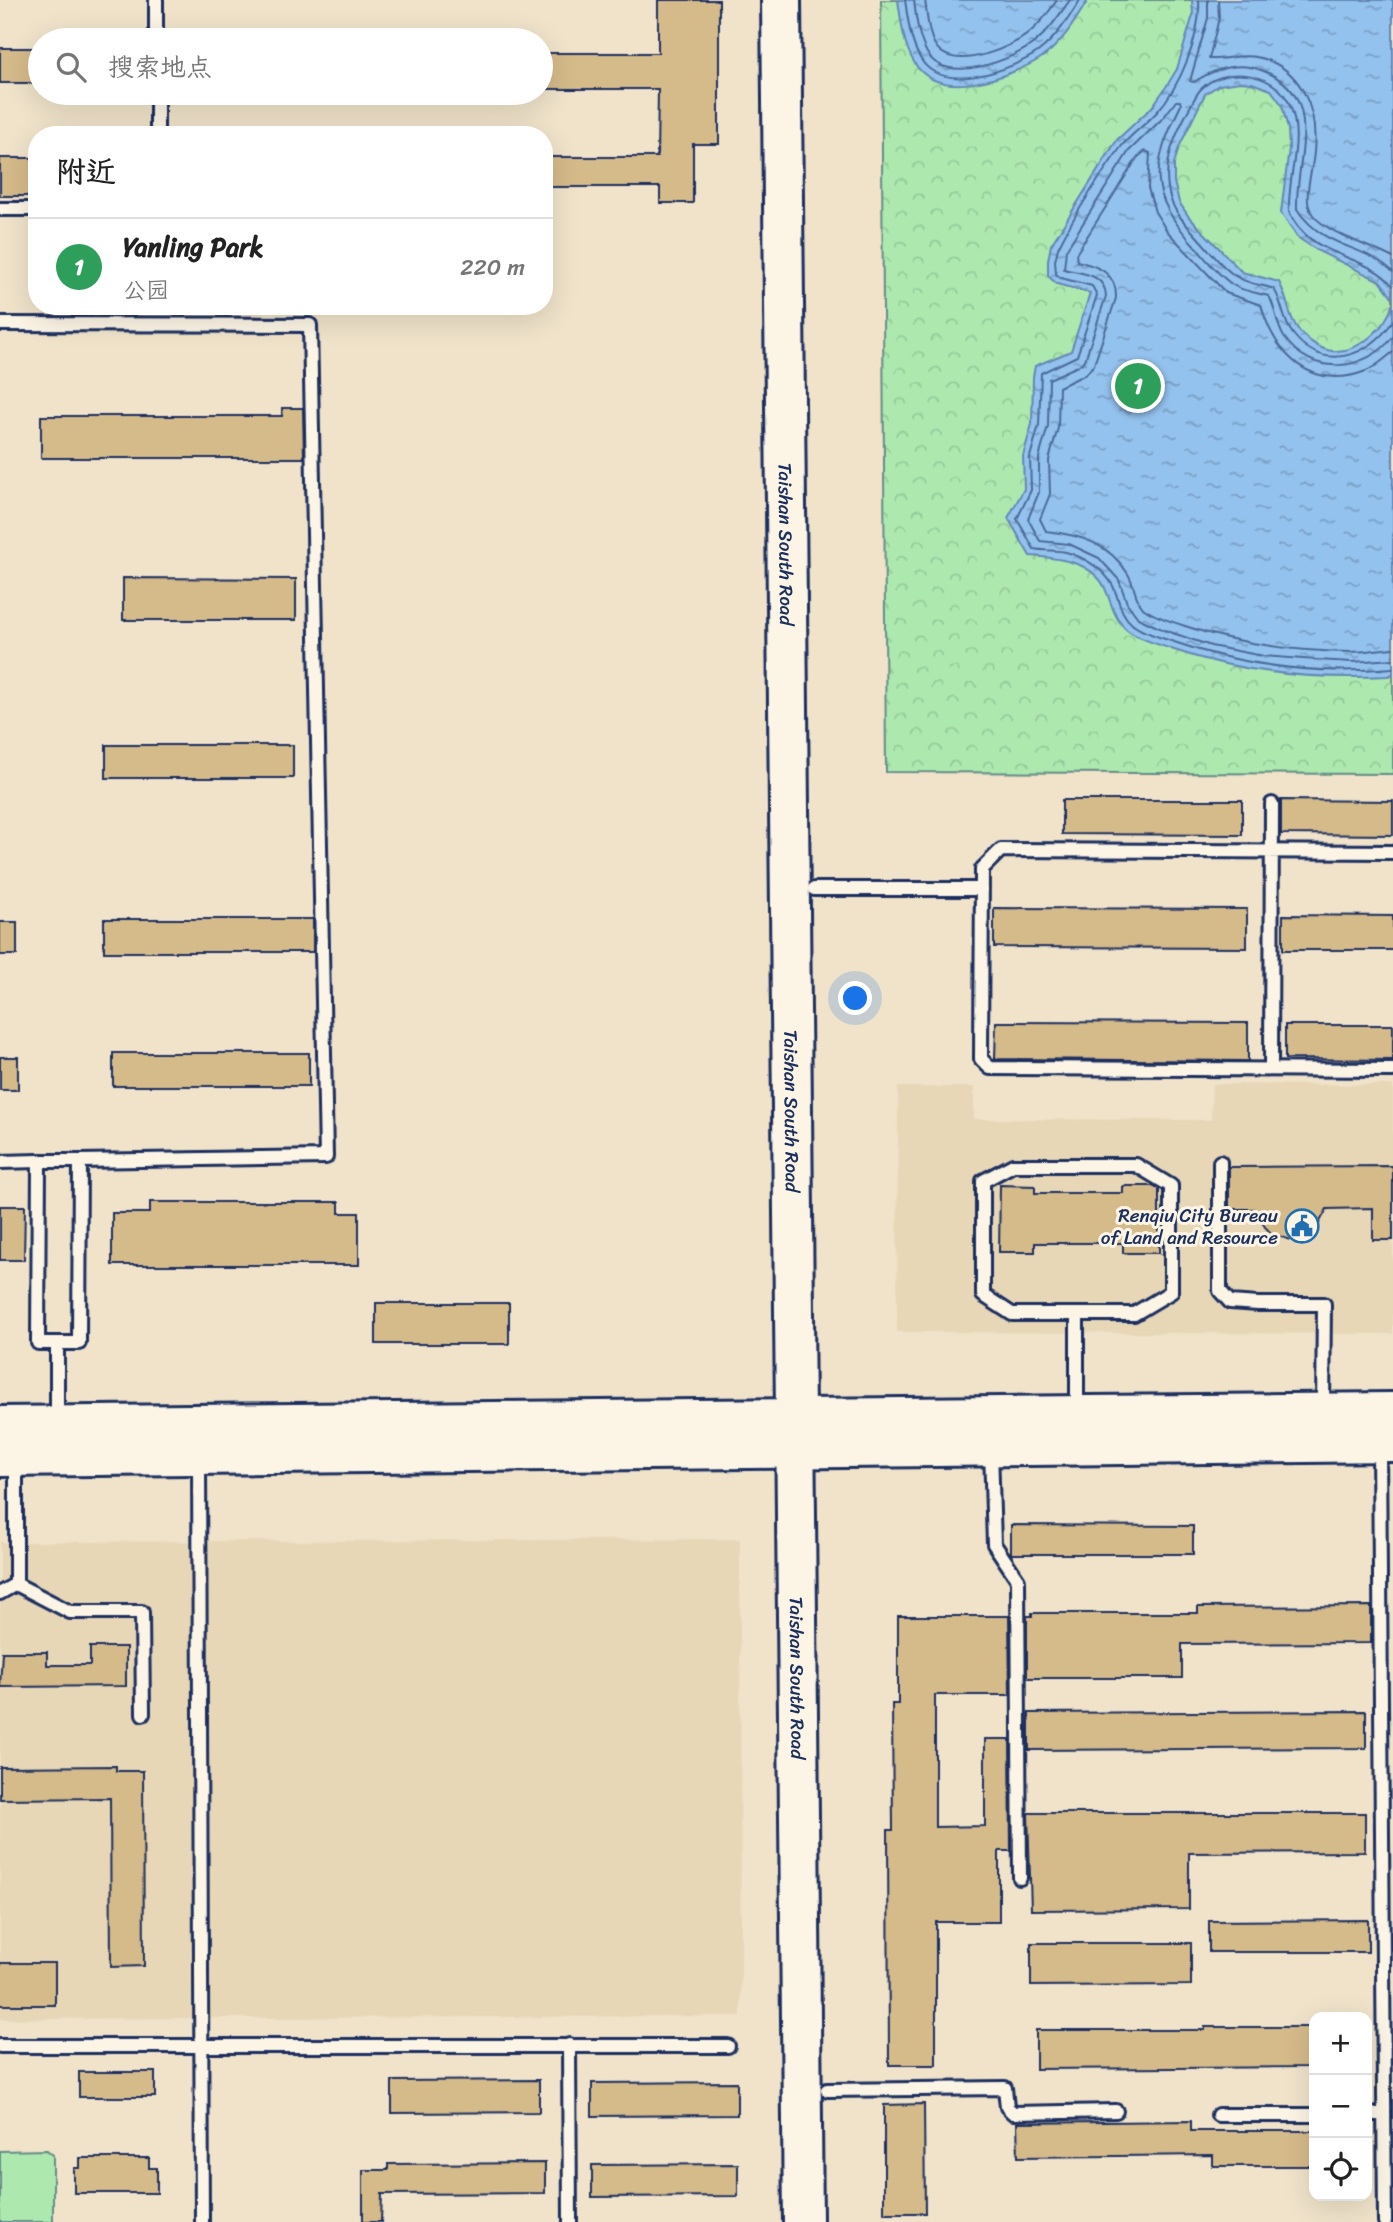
<!DOCTYPE html>
<html lang="zh">
<head>
<meta charset="utf-8">
<style>
	body { margin:0; font-family:Sriracha,"LXGW WenKai TC",sans-serif; background:#f2f2f2; color:#222 }
	.controls { position:absolute; right:21px; bottom:21px; display:grid; overflow:hidden; border-radius:14px; box-shadow:0 7px 28px #0002 }
	.controls button { width:63px; height:63px; display:grid; place-items:center; padding:0; border:0; border-bottom:2px solid #e0e0e0; background:#fff; color:#222; font:35px sans-serif }
	.you { position:absolute; left:856px; top:999px; width:24px; height:24px; margin:-18px; border:5px solid #fff; border-radius:50%; background:#1a73e8; box-shadow:0 0 0 10px #1a73e833 }
	.badge { display:grid; place-items:center; width:46px; height:46px; border-radius:50%; background:#0b8043; color:#fff; font-size:23px; font-weight:700 }
	.pin { position:absolute; translate:-50% -50%; border:4px solid #fff; box-shadow:0 2px 7px #0006 }
	.list { margin:0; padding:0; list-style:none }
	h2 { display:flex; justify-content:space-between; align-items:center; height:91px; margin:0; padding:0 28px; font-size:30px }
	h2 small { font-size:23px; font-weight:400; color:#767676 }
	.list li { display:grid; grid-template-columns:46px 1fr auto; gap:21px; align-items:center; box-sizing:border-box; height:98px; padding:0 28px; border-top:2px solid #e0e0e0 }
	.list b { display:block; font-size:26px; white-space:nowrap }
	.list p { margin:0; font-size:23px; white-space:nowrap; color:#767676 }
	.list em { font-size:23px; font-style:normal; color:#767676 }
	.icon { flex:none; width:38px; height:38px; fill:none; stroke:currentColor; stroke-width:2; stroke-linecap:round; stroke-linejoin:round }
	.map { position:relative; flex:none; width:1393px; height:2222px; overflow:hidden }
	.search { position:absolute; background:#fff; box-shadow:0 7px 28px #0002; left:28px; top:28px; width:525px; height:77px; display:flex; align-items:center; gap:18px; box-sizing:border-box; padding:0 24px; border-radius:38px; color:#767676; font-size:26px }
	.panel { position:absolute; background:#fff; box-shadow:0 7px 28px #0002; left:28px; top:126px; width:525px; height:189px; border-radius:28px }
	.map>svg:first-child { display:block }
	.built { fill:#e8d7b7 }
	.green { fill:#ade9af; stroke:#648c86; stroke-width:2 }
	.park { fill:url(#park-crowns); stroke:#648c86; stroke-width:2 }
	.water { fill:url(#water-ripples); stroke:#6487b4; stroke-width:2 }
	.lines { fill:none; stroke-linecap:round; stroke-linejoin:round }
	.shore { stroke:#4b6a98; stroke-width:2 }
	.building { fill:#d5ba8a; stroke:#1b2f5e; stroke-width:2 }
	.lane-casing { stroke:#1b2f5e; stroke-width:18 }
	.primary-casing { stroke:#1b2f5e; stroke-width:44 }
	.lane { stroke:#fcf5e5; stroke-width:12 }
	.primary { stroke:#fcf5e5; stroke-width:38 }
	.labels { text-anchor:middle; stroke-width:6; stroke-linejoin:round; paint-order:stroke }
	.street-label { font-size:19px; fill:#1b2f5e; stroke:#fcf5e5 }
	.poi-label { font-size:19px; fill:#1b2f5e; stroke:#fcf5e5; text-anchor:end }
</style>
</head>
<body>
<div class="map">
<svg width="1393" height="2222" viewBox="0 0 1393 2222">
	<defs>
		<pattern id="park-crowns" width="20" height="18" patternUnits="userSpaceOnUse" patternTransform="scale(1.75)"><rect width="20" height="18" fill="#ade9af"/><path d="M2 6a3 3 0 1 1 6 0M12 15a3 3 0 1 1 6 0" fill="none" stroke="#94c899"/></pattern>
		<pattern id="water-ripples" width="26" height="14" patternUnits="userSpaceOnUse" patternTransform="scale(1.75)"><rect width="26" height="14" fill="#94c2ee"/><path d="M2 4q2-2 4 0t4 0M15 11q2-2 4 0t4 0" fill="none" stroke="#789ec4"/></pattern>
	</defs>
	<rect width="100%" height="100%" fill="#f0e3ca"/>
	<filter id="ink" filterUnits="userSpaceOnUse"><feTurbulence type="fractalNoise" baseFrequency=".0143" numOctaves="2"/><feDisplacementMap in="SourceGraphic" scale="14" xChannelSelector="R" yChannelSelector="G"/><feConvolveMatrix kernelMatrix="1 2 1 2 8 2 1 2 1" color-interpolation-filters="sRGB"/></filter>
	<g filter="url(#ink)">
		<path class="built" d="M1212 1084 1393 1085V1334L897 1332 898 1087H974V1119L1211 1120Z
			M740 1539 741 2016 0 2019V1542Z"/>
		<path class="green" d="M47 2150 53 2155V2222H0V2151Z"/>
		<path class="park" d="M881 0H1393V774L886 772Z"/>
		<path class="water" d="M898 0H1088C1076 20 1061 45 1041 58 1010 77 938 104 914 62 903 44 901 20 898 0Z
			M1192 0H1393V298L1380 281 1318 251 1297 237 1281 213 1289 148 1288 129 1282 105 1271 90 1252 83 1240 82 1219 85 1205 94 1179 147 1174 164V182L1179 202 1189 217 1242 272 1279 282C1288 298 1288 318 1300 332 1308 340 1321 350 1333 351 1359 353 1387 327 1393 303V674L1388 676C1315 680 1241 673 1171 649 1158 644 1138 639 1127 630 1116 621 1112 606 1107 593 1096 561 1058 558 1030 556L1008 518 1024 489 1023 456 1032 424 1033 377 1035 366 1071 351 1090 293 1057 284 1048 276V260L1051 245 1117 140 1152 107 1166 87 1177 69 1193 15Z"/>
		<g class="lines">
			<path class="shore" d="M905 0C908 19 910 41 920 58 941 96 1013 70 1039 51 1056 38 1069 18 1080 0
				M914 0C916 17 918 37 927 53 945 86 1014 60 1035 42 1050 30 1059 15 1070 0
				M925 0C927 14 928 41 940 51 960 69 1011 48 1029 33 1041 23 1049 12 1057 0
				M1199 0C1201 36 1180 87 1156 113 1145 125 1130 135 1121 147 1098 179 1075 213 1058 248L1055 261 1056 274 1061 278 1092 286 1097 295 1077 356 1041 373 1039 425 1030 457 1031 490 1017 519 1034 549C1045 551 1056 550 1066 552 1084 557 1105 570 1113 586 1119 599 1120 614 1132 624 1141 632 1159 637 1171 641 1242 666 1319 675 1393 668
				M1208 0V18L1190 81 1194 82C1214 69 1237 61 1261 70 1328 94 1295 159 1297 209 1324 250 1365 244 1393 272
				M1218 0 1219 18 1209 59C1224 60 1240 54 1256 57 1302 66 1318 110 1314 152 1313 171 1301 199 1313 215 1328 234 1371 246 1393 258
				M1393 286C1370 257 1325 258 1301 230 1296 225 1292 218 1289 212 1287 176 1306 136 1288 101 1273 72 1224 65 1201 89 1196 94 1193 102 1190 107 1174 137 1159 169 1172 203 1178 218 1191 229 1201 241 1212 253 1225 271 1239 278 1249 284 1263 285 1274 289 1283 303 1282 320 1293 334 1323 373 1369 357 1393 321
				M1393 337C1365 372 1311 377 1284 337 1276 324 1276 309 1269 296 1258 293 1242 291 1233 285 1218 275 1206 259 1195 246 1147 194 1151 166 1181 105L1180 101H1176L1163 118 1129 151 1066 250 1064 269C1081 274 1105 273 1106 296L1085 360 1078 366 1049 379 1048 426 1039 458V492L1028 519 1040 541 1069 544 1099 558 1119 580 1127 603 1138 618 1164 630 1211 646 1263 656 1317 660 1352 662 1393 659
				M1393 352C1385 358 1376 367 1366 371 1311 392 1275 355 1261 305L1226 293 1167 231 1155 212 1148 188 1150 153 1145 151 1137 158 1076 254 1077 261C1098 266 1117 273 1116 298L1094 365 1086 374 1059 387 1058 428 1049 460 1050 494 1040 519 1046 531C1080 535 1109 543 1128 574 1135 585 1134 598 1143 608 1153 616 1170 621 1182 625 1236 644 1293 651 1350 652 1365 652 1379 649 1393 648"/>
		</g>
		<path class="building" d="M658 0H719V144H693V203H660V187H544V157H657L658 89H541V53H658Z
			M0 48H40V83H0Z
			M0 158H37V196H0Z
			M282 408H303L304 458H41V416H282Z
			M123 578 296 579V620H123Z
			M106 745H293V778H106Z
			M1062 800H1242V835L1062 834Z
			M1281 800 1393 801V835L1281 834Z
			M994 908 1247 909V948L994 947Z
			M1283 915 1393 916V950H1283Z
			M104 919H313V952H104Z
			M0 922H17V955H0Z
			M996 1022 1248 1023V1061L995 1059Z
			M1285 1025H1393V1060L1285 1059Z
			M113 1053H309V1086H113Z
			M0 1057H18V1090H0Z
			M1393 1166V1240H1373V1208L1327 1209 1317 1227 1310 1234 1291 1240 1272 1234 1265 1227 1254 1209H1229V1167Z
			M1000 1185 1035 1186V1193H1123V1186H1153L1159 1189V1253H1123V1243H1035V1252H999Z
			M150 1202H339V1213H359V1265H112V1213H150Z
			M0 1206H25L24 1260H0Z
			M376 1303H509V1344H376Z
			M1011 1525 1193 1526V1554H1011Z
			M1371 1606V1643L1182 1644V1678H1027V1616H1032V1613H1198V1607Z
			M898 1616H1009L1010 1695H935V1827L985 1826V1739H1010L1011 1851H999V1922H936V2065H889L888 1830H893L892 1704H898Z
			M90 1647H126V1686L0 1687 2 1652H47V1665H90Z
			M1366 1711V1748L1029 1750V1713Z
			M116 1766V1771H143L144 1966 111 1967 110 1798 0 1799V1767Z
			M1028 1813H1365V1852L1189 1853V1909L1031 1910Z
			M1368 1920V1952H1209V1921Z
			M1031 1943H1191V1985L1031 1986Z
			M0 1963H55V2005H0Z
			M1205 2027H1314V2067L1036 2069V2030H1205Z
			M79 2072H155V2097H79Z
			M539 2080V2112L392 2113V2081Z
			M737 2082V2115L592 2116V2083Z
			M924 2104 925 2213H884V2105Z
			M1191 2121V2131H1314V2166H1213V2155L1018 2157 1017 2123Z
			M80 2158H149V2168H157V2193H74V2168H80Z
			M545 2163V2193L382 2194 381 2222H363V2170H388V2164Z
			M738 2164V2196L592 2197V2165Z"/>
		<g class="lines">
			<defs>
				<path id="lane" d="M156 0V40
					M157 93V135
					M0 209H37
					M0 324 310 325 326 1157 80 1161
					M1393 852 1001 850 982 869 981 1059 990 1068 1393 1070
					M814 889H982
					M1271 1069 1272 804
					M39 1161H80L79 1343H38Z
					M0 1162 39 1161
					M1220 1162V1291L1230 1302 1258 1304H1324L1323 1409
					M1013 1165H1136L1171 1186V1292L1134 1314H1012L983 1295V1181Z
					M1077 1411V1314
					M57 1423V1343
					M1379 1446 1385 2222
					M991 1450 994 1544 1018 1580 1020 1878
					M199 1458 202 2222
					M16 1462V1584
					M0 1593 16 1584 70 1612H142L143 1714
					M569 2045 570 2222
					M0 2046H728
					M827 2090 1005 2088 1007 2107 1013 2113 1116 2111
					M1367 2114H1384
					M1218 2115H1314"/>
				<g id="primary">
					<path id="s1" d="M781 0 803 2222"/>
					<path d="M0 1426 1393 1412"/>
					<path d="M0 1457 1393 1442"/>
				</g>
			</defs>
			<use href="#lane" class="lane-casing"/>
			<use href="#primary" class="primary-casing"/>
			<use href="#lane" class="lane"/>
			<use href="#primary" class="primary"/>
		</g>
	</g>
	<defs>
		<symbol id="civic-ring" viewBox="-11 -11 22 22"><circle r="9.5" fill="#fcf5e5" stroke="#1f6fb2" stroke-width="1.5"/><path d="M-.6-6.5H3V-4.5H.6V-3L4-1V1h2V6H-6V1h2V-1L-.6-3ZM-1.2 2.5V6h2.4V2.5Z" fill="#1f6fb2"/></symbol>
	</defs>
	<g fill-rule="evenodd">
		<use href="#civic-ring" x="1283" y="1207" width="38" height="38"/>
	</g>
	<g class="labels">
		<g class="street-label">
			<text dy="7" stroke="none"><textPath href="#s1" startOffset="544">Taishan South Road</textPath></text>
			<text dy="7" stroke="none"><textPath href="#s1" startOffset="1111">Taishan South Road</textPath></text>
			<text dy="7" stroke="none"><textPath href="#s1" startOffset="1678">Taishan South Road</textPath></text>
		</g>
		<g class="poi-label">
			<text x="1278" y="1222">Renqiu City Bureau<tspan x="1278" dy="22">of Land and Resource</tspan></text>
		</g>
	</g>
</svg>
<div class="controls">
<button>+</button>
<button>−</button>
<button><svg class="icon" aria-label="locate" viewBox="0 0 24 24"><circle cx="12" cy="12" r="6"/><path d="M12 2v4M12 18v4M2 12h4M18 12h4"/></svg></button>
</div>
<div class="you"></div>
<div class="pin badge" style="left:1138px;top:386px;background:#2e9e5b">1</div>
<div class="search"><svg class="icon" aria-label="search" viewBox="0 0 24 24"><circle cx="10" cy="10" r="6"/><path d="M15 15l6 6"/></svg>搜索地点</div>
<section class="panel">
<h2>附近<small></small></h2>
<ul class="list">
<li><span class="badge" style="background:#2e9e5b">1</span><div><b>Yanling Park</b><p>公园</p></div><em>220 m</em></li>
</ul>
</section>
</div>
</body>
</html>
